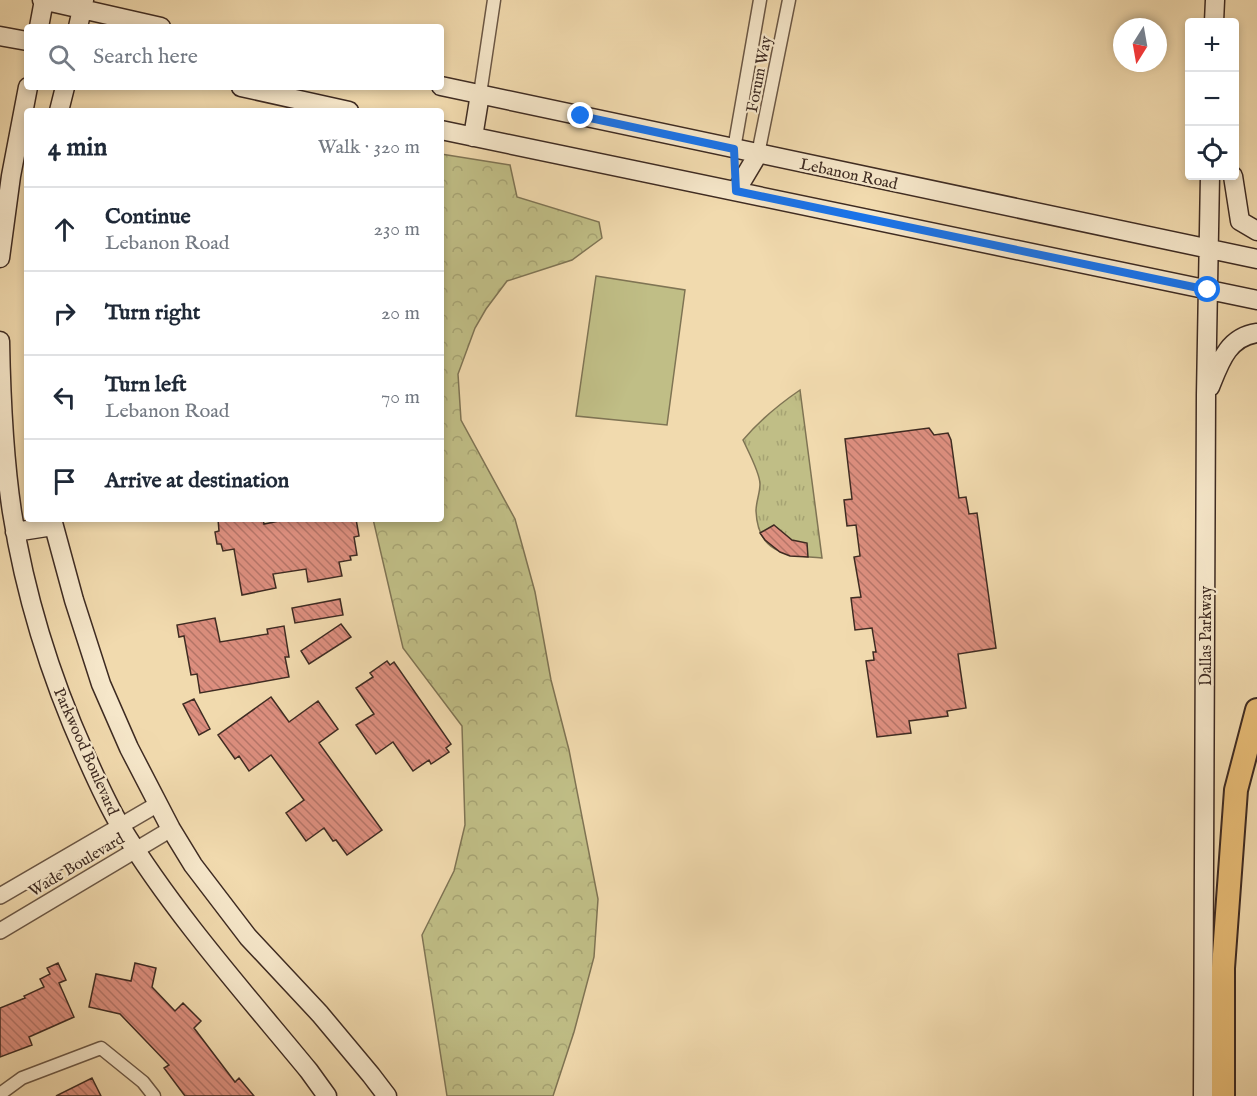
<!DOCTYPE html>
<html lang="en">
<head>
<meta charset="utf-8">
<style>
	body { margin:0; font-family:"IM FELL English",serif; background:#f6f6f7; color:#1f2937 }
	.controls { position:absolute; right:18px; top:18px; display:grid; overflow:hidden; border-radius:6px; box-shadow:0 3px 9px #0003 }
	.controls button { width:54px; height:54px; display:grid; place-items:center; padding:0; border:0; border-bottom:2px solid #e0e1e3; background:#fff; color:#1f2937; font:30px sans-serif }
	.compass { position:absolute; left:1113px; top:18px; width:54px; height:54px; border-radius:50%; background:#fff; box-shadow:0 3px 9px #0003; rotate:191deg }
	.stop { position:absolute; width:18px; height:18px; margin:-14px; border:4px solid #1a73e8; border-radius:50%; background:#fff }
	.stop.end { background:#1a73e8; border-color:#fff; box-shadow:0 2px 6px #0008 }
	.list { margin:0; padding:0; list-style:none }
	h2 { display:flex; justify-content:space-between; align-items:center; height:78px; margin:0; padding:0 24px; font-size:26px }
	h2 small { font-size:20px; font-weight:400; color:#747a83 }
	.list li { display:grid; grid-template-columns:39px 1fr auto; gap:18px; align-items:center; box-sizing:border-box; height:84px; padding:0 24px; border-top:2px solid #e0e1e3 }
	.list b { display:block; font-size:22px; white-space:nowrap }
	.list p { margin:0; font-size:20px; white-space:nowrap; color:#747a83 }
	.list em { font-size:20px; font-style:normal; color:#747a83 }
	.icon { flex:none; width:33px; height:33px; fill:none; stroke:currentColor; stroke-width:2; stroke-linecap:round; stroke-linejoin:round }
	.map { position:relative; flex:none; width:1257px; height:1096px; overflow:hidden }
	.search { position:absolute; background:#fff; box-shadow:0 3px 9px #0003; left:24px; top:24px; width:420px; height:66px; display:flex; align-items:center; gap:15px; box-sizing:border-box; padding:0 21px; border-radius:6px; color:#747a83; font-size:22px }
	.panel { position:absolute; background:#fff; box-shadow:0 3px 9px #0003; left:24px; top:108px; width:420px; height:414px; border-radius:6px }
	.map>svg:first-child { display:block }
	.green { fill:#c0be86; stroke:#7f7454; stroke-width:1.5 }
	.forest { fill:url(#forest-crowns); stroke:#7f7454; stroke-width:1.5 }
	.park { fill:url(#park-tufts); stroke:#7f7454; stroke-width:1.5 }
	.building { fill:url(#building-back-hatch); stroke:#3e2b22; stroke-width:1.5 }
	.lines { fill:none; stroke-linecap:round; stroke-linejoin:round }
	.minor-casing { stroke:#6b5745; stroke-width:15 }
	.tertiary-casing { stroke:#6b5745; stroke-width:18 }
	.secondary-casing { stroke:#3e2b22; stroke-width:21 }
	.motorway-casing { stroke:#3e2b22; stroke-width:26 }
	.minor { stroke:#f6e7ca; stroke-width:12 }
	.tertiary { stroke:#f6e7ca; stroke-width:15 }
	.secondary { stroke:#f6e7ca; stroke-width:18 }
	.motorway { stroke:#e8bd77; stroke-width:22 }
	.route { stroke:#1a73e8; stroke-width:8 }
	.labels { text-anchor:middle; stroke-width:4.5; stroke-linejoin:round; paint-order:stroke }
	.street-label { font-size:16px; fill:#3e2b22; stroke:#f6e7ca }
</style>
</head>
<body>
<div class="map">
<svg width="1257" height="1096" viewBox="0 0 1257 1096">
	<defs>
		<pattern id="forest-crowns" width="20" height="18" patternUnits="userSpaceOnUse" patternTransform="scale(1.5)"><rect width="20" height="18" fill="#c0be86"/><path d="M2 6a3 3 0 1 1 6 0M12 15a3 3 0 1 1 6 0" fill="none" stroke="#a6a373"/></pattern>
		<pattern id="park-tufts" width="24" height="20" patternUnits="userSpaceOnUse" patternTransform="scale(1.5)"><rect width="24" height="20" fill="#c0be86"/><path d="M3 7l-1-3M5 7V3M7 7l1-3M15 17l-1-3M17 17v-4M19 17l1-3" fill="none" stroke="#a6a373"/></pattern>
		<pattern id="building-back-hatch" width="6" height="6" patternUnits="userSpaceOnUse" patternTransform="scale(1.5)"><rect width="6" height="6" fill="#dd8f7f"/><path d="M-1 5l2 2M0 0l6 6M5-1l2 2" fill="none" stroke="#b57568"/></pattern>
	</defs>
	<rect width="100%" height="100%" fill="#f1daae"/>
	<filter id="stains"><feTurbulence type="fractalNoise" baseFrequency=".00333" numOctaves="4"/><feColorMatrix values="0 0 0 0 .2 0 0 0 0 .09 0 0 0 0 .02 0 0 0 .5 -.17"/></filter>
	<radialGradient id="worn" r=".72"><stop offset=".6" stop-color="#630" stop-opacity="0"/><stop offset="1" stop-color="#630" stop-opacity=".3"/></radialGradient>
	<path class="green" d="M596 276 685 290 667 425 576 416Z"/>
	<path class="forest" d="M441 154 510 165 517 197 599 222 602 238 572 260 507 281 486 309 475 328 458 374 461 420 515 519 535 592 551 680 569 750 598 899 594 957 574 1032 553 1096H447L422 935 454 871 465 825 462 726 403 648 373 519H441Z"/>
	<path class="park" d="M800 390 822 558C787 555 758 555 756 511 756 502 760 493 760 484 760 473 748 451 743 440 760 420 778 405 800 390Z"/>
	<path class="building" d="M929 428 934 435 948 433 951 440 959 498 966 497 969 514 977 513 996 648 958 654 966 708 947 711 948 716 909 721 911 733 877 737 866 661 874 660 873 652H876L872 628 855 630 851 598 861 597 854 557 860 556 856 525 847 526 844 500 852 499 845 439Z
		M218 519H263L264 524 289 519H356L359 536 354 537 357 555 350 556 351 560 339 562 342 576 308 582 306 569 273 574 276 588 242 595 234 549 223 551 221 544H217L215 532 219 531Z
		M774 525 792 540 807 543 808 557 790 556 780 552 765 540 760 533Z
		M340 599 343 615 295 623 292 608Z
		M215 618 220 642 268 634 267 629 284 626 289 657H285L289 677 200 693 197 674 191 675 184 636 179 637 177 625Z
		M341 624 351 637 309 664 301 651Z
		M387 661 390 665 394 662 451 744 446 748 449 752 431 764 429 760 413 771 393 742 376 754 356 725 374 714 356 688 373 677 370 673Z
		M271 697 289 722 318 701 338 729 319 743 382 830 347 855 336 840 333 841 324 828 306 841 286 813 304 800 271 755 249 771 239 756 235 759 218 735Z
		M194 699 210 729 199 735 183 704Z
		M58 963 66 980 59 983 74 1017 29 1037 32 1045 0 1057V1008L25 998 24 996 44 987 40 979 50 974 47 968Z
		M135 963 156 968 152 987 175 1011 183 1003 201 1021 194 1028 235 1082 239 1078 254 1096H185L164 1068 169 1065 120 1014 89 1007 96 974 131 981Z
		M92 1078 101 1096H56Z"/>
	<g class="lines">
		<defs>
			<path id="minor" d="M480 94 494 0
				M734 149 760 0
				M758 154 789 0
				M0 1094 22 1078 101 1048 143 1082 154 1096"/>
			<path id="tertiary" d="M0 896 158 804
				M0 931 171 829"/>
			<path id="secondary" d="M42 0 161 27
				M1214 22 1215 0
				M39 27 44 0
				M78 27 84 0
				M0 36 27 41
				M441 86 1257 259
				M241 87 349 111
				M59 111 65 87
				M441 130 1257 300
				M473 137 480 94
				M1233 176 1240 221 1257 231
				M736 191 758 154
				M0 258 11 176 28 87
				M0 341C1 395 4 459 12 512 25 595 51 678 85 754 96 779 107 804 121 827 175 915 244 992 309 1071L327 1096
				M1210 387C1220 362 1228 337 1257 333
				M52 519 74 600 101 684 129 748 171 829 193 865 248 937 320 1014 371 1075 387 1096
				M15 532 53 526
				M1203 1096 1206 395 1210 176"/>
			<path id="motorway" d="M1223 1096V968L1236 790 1257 710"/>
		</defs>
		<use href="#minor" class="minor-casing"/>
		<use href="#tertiary" class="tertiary-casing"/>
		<use href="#secondary" class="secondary-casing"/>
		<use href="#motorway" class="motorway-casing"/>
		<use href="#minor" class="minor"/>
		<use href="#tertiary" class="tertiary"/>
		<use href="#secondary" class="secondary"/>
		<use href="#motorway" class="motorway"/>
	</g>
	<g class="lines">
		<path class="route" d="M581 116 734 149 736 191 1208 290"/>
	</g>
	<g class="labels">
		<g class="street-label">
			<text transform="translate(758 74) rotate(-79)" y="6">Forum Way</text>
			<text transform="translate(849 173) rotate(12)" y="6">Lebanon Road</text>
			<text transform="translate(1205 636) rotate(-90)" y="6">Dallas Parkway</text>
			<text transform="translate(87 751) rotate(66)" y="6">Parkwood Boulevard</text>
			<text transform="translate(76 864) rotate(-31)" y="6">Wade Boulevard</text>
		</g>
	</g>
	<rect width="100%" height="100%" filter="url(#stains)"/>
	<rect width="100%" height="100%" fill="url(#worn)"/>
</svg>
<div class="controls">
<button>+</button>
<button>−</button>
<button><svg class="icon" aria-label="locate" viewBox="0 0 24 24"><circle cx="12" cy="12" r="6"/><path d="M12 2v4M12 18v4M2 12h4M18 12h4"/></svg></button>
</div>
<svg class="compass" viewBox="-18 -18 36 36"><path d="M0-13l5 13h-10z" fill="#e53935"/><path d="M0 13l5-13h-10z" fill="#747a83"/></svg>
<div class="stop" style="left:1208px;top:290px"></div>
<div class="stop end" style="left:581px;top:116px"></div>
<div class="search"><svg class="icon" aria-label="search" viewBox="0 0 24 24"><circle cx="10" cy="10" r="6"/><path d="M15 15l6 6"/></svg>Search here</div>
<section class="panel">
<h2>4 min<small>Walk · 320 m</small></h2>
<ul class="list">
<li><svg class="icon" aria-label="ahead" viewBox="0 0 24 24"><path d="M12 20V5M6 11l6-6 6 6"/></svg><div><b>Continue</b><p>Lebanon Road</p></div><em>230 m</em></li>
<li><svg class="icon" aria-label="right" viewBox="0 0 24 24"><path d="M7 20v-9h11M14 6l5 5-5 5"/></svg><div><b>Turn right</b></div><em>20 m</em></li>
<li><svg class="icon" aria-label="left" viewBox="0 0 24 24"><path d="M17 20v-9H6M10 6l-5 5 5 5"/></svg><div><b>Turn left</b><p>Lebanon Road</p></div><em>70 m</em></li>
<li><svg class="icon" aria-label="arrive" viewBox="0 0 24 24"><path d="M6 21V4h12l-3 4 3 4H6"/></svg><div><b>Arrive at destination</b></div></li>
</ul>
</section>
</div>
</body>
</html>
